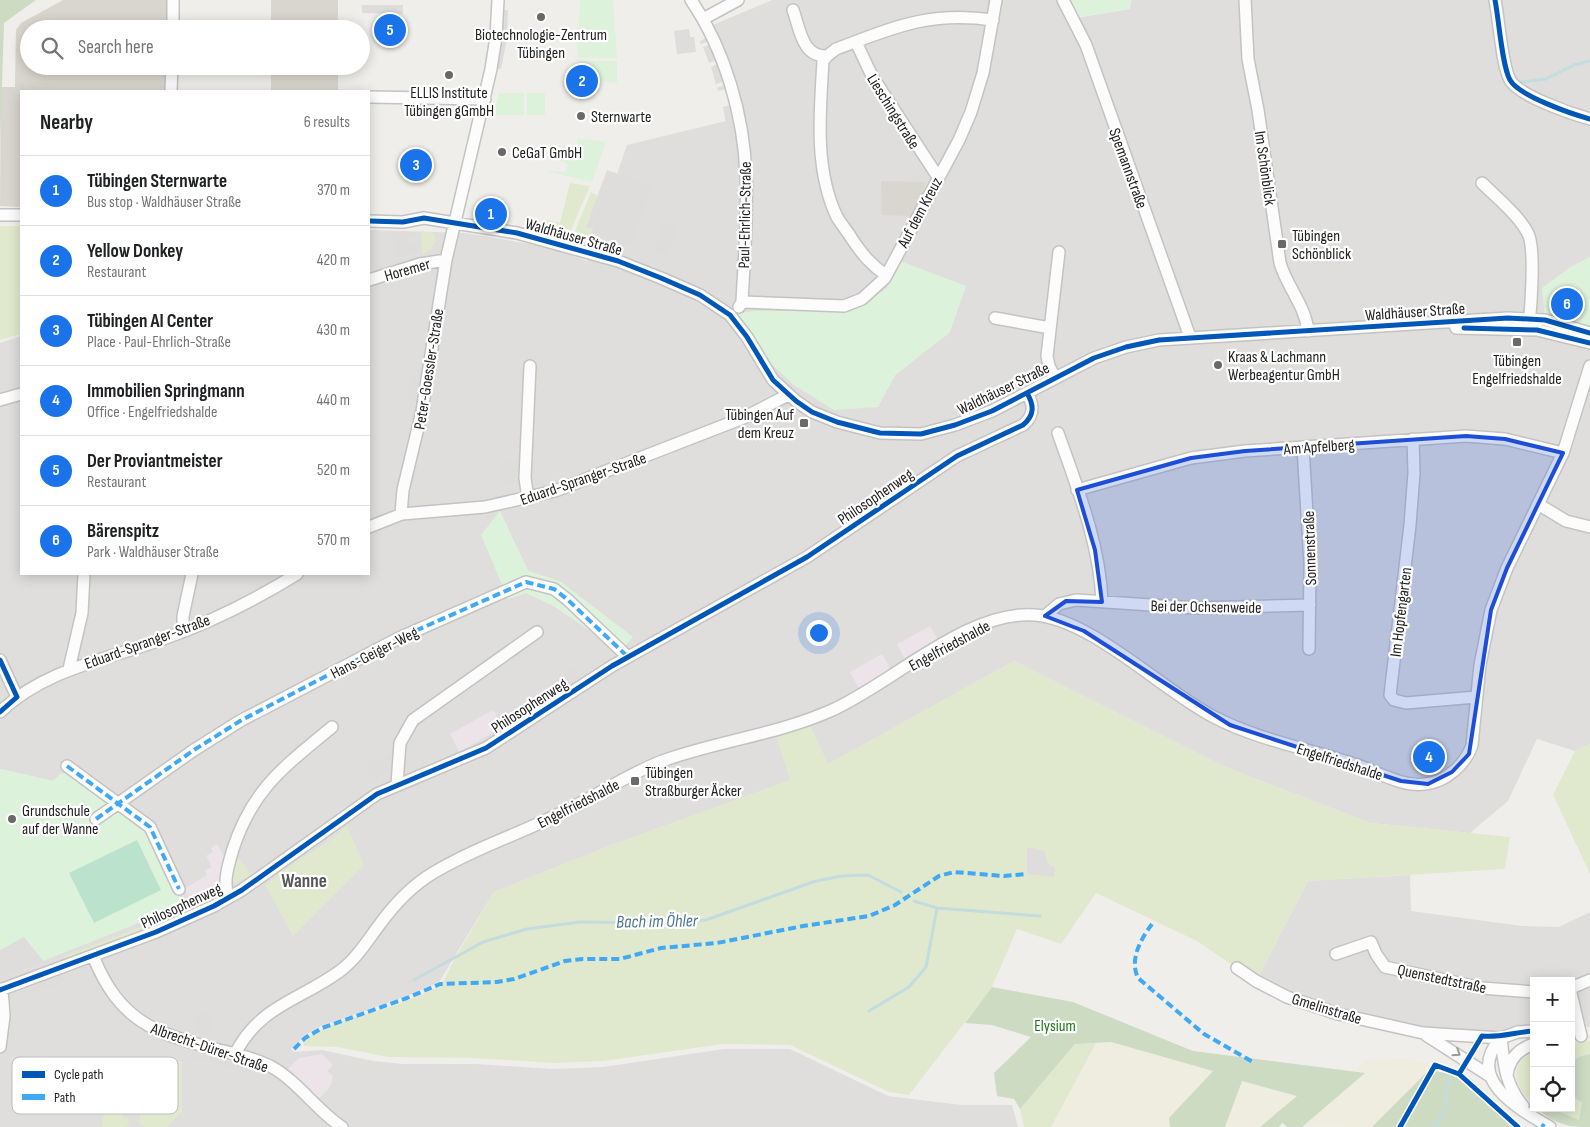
<!DOCTYPE html>
<html lang="en">
<head>
<meta charset="utf-8">
<style>
	body { margin:0; font-family:"Sofia Sans Condensed",sans-serif; background:#f2f2f2; color:#202124 }
	.controls { position:absolute; right:15px; bottom:15px; display:grid; overflow:hidden; border-radius:0px; box-shadow:0 2px 12px #0003 }
	.controls button { width:45px; height:45px; display:grid; place-items:center; padding:0; border:0; border-bottom:1px solid #e0e0e0; background:#fff; color:#202124; font:25px sans-serif }
	.you { position:absolute; left:818px; top:632px; width:18px; height:18px; margin:-12px; border:4px solid #fff; border-radius:50%; background:#1a73e8; box-shadow:0 0 0 8px #1a73e833 }
	.badge { display:grid; place-items:center; width:32px; height:32px; border-radius:50%; background:#1a73e8; color:#fff; font-size:16px; font-weight:700 }
	.pin { position:absolute; translate:-50% -50%; border:2px solid #fff; box-shadow:0 1px 5px #0006 }
	.list { margin:0; padding:0; list-style:none }
	h2 { display:flex; justify-content:space-between; align-items:center; height:65px; margin:0; padding:0 20px; font-size:21px }
	h2 small { font-size:16px; font-weight:400; color:#757577 }
	.list li { display:grid; grid-template-columns:32px 1fr auto; gap:15px; align-items:center; box-sizing:border-box; height:70px; padding:0 20px; border-top:1px solid #e0e0e0 }
	.list b { display:block; font-size:19px; white-space:nowrap }
	.list p { margin:0; font-size:16px; white-space:nowrap; color:#757577 }
	.list em { font-size:16px; font-style:normal; color:#757577 }
	.icon { flex:none; width:28px; height:28px; fill:none; stroke:currentColor; stroke-width:2; stroke-linecap:round; stroke-linejoin:round }
	.map { position:relative; flex:none; width:1590px; height:1127px; overflow:hidden }
	.search { position:absolute; background:#fff; box-shadow:0 2px 12px #0003; left:20px; top:20px; width:350px; height:55px; display:flex; align-items:center; gap:12px; box-sizing:border-box; padding:0 18px; border-radius:28px; color:#757577; font-size:19px }
	.panel { position:absolute; background:#fff; box-shadow:0 2px 12px #0003; left:20px; top:90px; width:350px; height:485px; border-radius:0px }
	.map>svg:first-child { display:block }
	.residential { fill:#dfdedc; fill-rule:evenodd }
	.industrial { fill:#ece4e9 }
	.construction { fill:#d8d6ce }
	.farmland { fill:#eeede0 }
	.grass { fill:#e0e9cd }
	.forest { fill:#cedbc3 }
	.park { fill:#ddf2da }
	.pitch { fill:#bbe2cd }
	.parking { fill:#dedddc }
	.lines { fill:none; stroke-linecap:round; stroke-linejoin:round }
	.stream { stroke:#c2dcdf; stroke-width:3 }
	.street-casing { stroke:#c3c3c1; stroke-width:14 }
	.street { stroke:#fdfcfc; stroke-width:11 }
	.quiet { stroke:#3fa9f5; stroke-width:4; stroke-dasharray:8 4; stroke-linecap:butt }
	.cycleway-casing { stroke:#fff; stroke-width:8 }
	.cycleway { stroke:#0057b8; stroke-width:5 }
	.oneway { stroke:#9a9a9a }
	.marked { fill:#1d4ed8; fill-opacity:0.2; stroke:#1d4ed8; stroke-width:4; stroke-linejoin:round }
	.poi-dot { fill:#6a6968; stroke:#fff; stroke-width:2 }
	.labels { text-anchor:middle; stroke-width:4.5; stroke-linejoin:round; paint-order:stroke }
	.poi-label { font-size:16px; fill:#222; stroke:#fff; text-anchor:start }
	.street-label { font-size:16px; fill:#222; stroke:#fff }
	.park-label { font-size:16px; fill:#197817; stroke:#fff }
	.water-label { font-size:18px; font-style:italic; fill:#4c7792; stroke:#fff }
	.quarter-label { font-size:19px; font-weight:bold; fill:#555; stroke:#fff }
	.key { fill:#fff; stroke:#bdbdbd; stroke-width:1 }
	.key-label { font-size:14px; fill:#222 }
</style>
</head>
<body>
<div class="map">
<svg width="1590" height="1127" viewBox="0 0 1590 1127">
	<rect width="100%" height="100%" fill="#f0eeeb"/>
	<path class="residential" d="M772 0H1066L1076 18 1130 9 1131 0H1590V257L1569 268 1590 333V744L1575 751 1537 739 1508 801 1470 833 1370 823 1223 766 1014 661 816 771 612 845 494 892 439 982 407 996 321 1026 304 1036 291 1049 294 1052 322 1050 373 1061 403 1064H476L553 1069 603 1067 724 1049H790L888 1096 961 1105H1012L1018 1127H0V950L24 937 61 774 53 781 0 769V343L21 336V574H369V230L466 233 547 247 587 261 627 145 738 118 708 27ZM887 288 950 332 895 375 877 407 753 311 848 312 864 305ZM500 512 528 571 561 582 620 651 554 606 526 593Z
		M1410 875 1411 911 1522 926 1559 927 1590 912V1027L1571 1028V981H1534V1031L1463 1035 1338 1014 1256 981 1308 881Z"/>
	<path class="industrial" d="M930 626 937 639 904 658 897 644Z
		M882 654 894 675 862 694 850 672Z
		M493 710 503 727 459 752 450 734Z
		M217 844 225 858 219 887 192 903 184 889 207 875 205 871 212 867 206 856 213 852 211 848Z
		M322 1054 333 1065 327 1071 333 1076 331 1085 319 1099 287 1070 299 1058Z"/>
	<path class="construction" d="M63 0H175V29H29V66H174V91H198H21V207L0 206 1 87H15L16 30 21 23Z
		M271 0H338V29H271Z
		M271 66H338V91H271Z
		M881 181 925 182 924 192 911 216 882 215Z"/>
	<path class="farmland" d="M1111 1042 1181 1062 1213 1071 1169 1118 1170 1127H1051L1096 1043Z
		M1403 1058 1435 1065 1372 1127 1301 1126 1364 1074 1354 1072 1368 1060Z
		M1241 1081 1297 1096 1260 1127H1225Z"/>
	<path class="grass" d="M570 183 590 186 571 230 546 224 547 220 560 223Z
		M591 192 598 196 586 226 593 229 590 237 575 231Z
		M0 226H21V334L0 340Z
		M421 231 434 233 436 241 431 249 422 255Z
		M1014 661 1223 766 1370 823 1510 837 1505 869 1308 881 1256 981 1197 941 1096 893 1061 944 1017 929 992 987 909 1095 889 1092 790 1045 723 1044 603 1061 553 1063 475 1058 388 1057 338 1047 304 1046 303 1041C326 1022 363 1016 390 1007 408 1001 424 993 441 986L455 958 494 892 612 845 790 780 776 735 810 725 828 764Z
		M1590 744V874L1553 795 1575 751Z
		M347 826 364 865 293 936 265 885 300 859 331 840Z
		M235 854 247 868 250 875 232 885 230 880Z
		M186 910 188 913 65 960 64 956Z
		M1590 1041V1054L1581 1056 1571 1062V1044Z
		M1096 1043 1051 1127H1024L1020 1109 1075 1044Z
		M1534 1052V1105C1515 1088 1506 1064 1534 1052Z
		M182 1061V1111L167 1127H146L139 1123 141 1109H136L137 1099H130V1097L124 1098 123 1118H128L129 1125 126 1127H102V1119L112 1103 111 1076C137 1076 157 1063 182 1061Z
		M1571 1096 1582 1101 1579 1120 1551 1108H1571Z"/>
	<path class="forest" d="M0 0H36L4 23 0 147Z
		M992 987 1073 1002 1193 1051 1365 1073 1302 1127H1288L1282 1123 1279 1127H1260L1297 1096 1242 1081 1225 1127H1170L1169 1118 1213 1071 1111 1042 1075 1044 1020 1109 1014 1099 997 1096 994 1073 1031 1037 992 1025 965 1023Z
		M1590 1054V1127C1568 1127 1558 1125 1540 1111L1551 1108 1579 1120 1582 1102 1571 1096V1062L1581 1056Z
		M1429 1070 1457 1075 1515 1127H1372Z"/>
	<path class="park" d="M580 0H613L617 58H578L577 49Z
		M1069 0H1130L1129 9 1077 17Z
		M578 61H617V83L577 78Z
		M499 93H524V115H494Z
		M527 93H545V115H527Z
		M424 103H435V105L463 104V114L424 113Z
		M578 138 606 142 592 182 546 171 566 172 568 164 559 160 562 146 576 147Z
		M1590 257V333L1545 320 1542 288 1569 268Z
		M900 261 966 286 950 332 895 375 878 407 834 410 794 385 753 347 730 315 753 311 848 312 864 305 887 288Z
		M500 511 528 571 561 582 633 637 620 651 554 606 526 593 508 599 481 535Z
		M0 769 53 781 61 774 69 772 150 832 184 905 43 961 24 937 0 950Z"/>
	<path class="pitch" d="M137 840 161 890 94 923 69 873Z"/>
	<path class="parking" d="M362 5H403V14L362 13Z
		M498 10H508L507 39 501 69H491Z
		M689 29 690 37H694L696 52 677 54 674 31Z
		M711 35 731 88 718 91 717 88 724 85 722 82 716 84 711 67 717 64 715 61 709 63 703 47 709 45 707 42 701 44 699 42Z
		M735 104 745 165 732 167 730 149 737 148 736 144 730 145 727 127 734 126V123L726 124 723 107Z
		M607 170 652 186 630 246 602 236 600 241 590 237 593 229 586 227Z
		M664 224 677 228 666 256 654 251Z
		M393 232H417V236H409L410 244H418V253H410V256L394 257Z
		M428 371 424 400 407 401 411 372Z
		M518 461 514 482H500L501 462Z
		M574 668 580 678 554 694 548 684Z
		M400 743 397 765 373 781 364 767 380 758 383 763 386 762 384 756 388 754 387 750Z
		M1027 847 1044 851 1048 863 1055 868 1054 877 1027 874Z
		M24 937 43 961 0 977V950Z
		M61 968 66 981 26 995 22 982Z
		M209 1012 214 1033 202 1036 193 1016Z
		M191 1042 252 1059 250 1072 190 1057Z"/>
	<g class="lines">
		<path class="stream" d="M1521 82 1546 79 1574 65 1590 61
			M914 901 937 908 1040 916
			M414 980 483 942 527 929 580 922 670 923 706 920 816 881 842 876 868 875 901 892
			M869 1011 909 987 926 967 937 908
			M1434 1127 1445 1111 1449 1078"/>
		<defs>
			<path id="street" d="M691 0C725 50 744 116 746 176 748 218 744 260 742 302L739 307
				M1063 0 1086 45 1190 337
				M1245 0 1248 59 1258 110 1280 263C1287 287 1305 305 1308 331
				M1495 0C1499 20 1502 66 1510 80 1519 96 1572 114 1590 119
				M793 10C800 29 802 57 827 56
				M703 19 738 0
				M173 29V0
				M856 42 872 76 938 177
				M171 91 172 66
				M369 97 485 99
				M1482 183C1496 197 1522 218 1529 236 1535 253 1531 306 1529 326
				M0 215H21
				M369 221 403 222 424 218 517 233 618 261 661 278 700 295 730 315 747 337 773 380 796 401 812 412 837 422 880 433 921 434 955 425 992 411 1094 358 1126 347 1159 340 1508 318 1545 320 1590 333
				M886 275C871 265 862 254 852 239 848 232 841 224 837 217 814 169 820 112 823 61L827 56 836 49C895 27 929 11 993 20
				M369 280 420 264 446 260
				M742 302 844 306 862 299 885 278 959 140 971 112 983 73 996 0
				M995 318 1050 328
				M1456 328 1537 330 1590 343
				M1055 378 1049 366 1047 356 1059 252
				M0 400 21 394
				M1058 433C1077 487 1100 544 1102 602
				M1413 439 1414 473 1410 525 1390 695 1394 700 1406 703 1476 697
				M1303 447 1310 564 1309 649
				M1077 490 1191 458 1245 451 1466 436 1505 439 1563 453
				M528 499 525 478 530 366
				M1538 504 1566 521 1590 527
				M401 514 403 490 422 411 446 260 491 69 496 37 498 0
				M369 527 402 514 485 507 555 491 743 418 788 395
				M1045 616 1059 604 1076 600 1196 608 1310 605
				M183 631V616L192 574
				M0 660 17 697
				M69 669 82 613 84 574
				M0 712C45 669 106 660 163 639 209 623 255 600 297 574
				M67 766 150 827 179 889
				M397 784 400 743 413 720 537 632
				M96 819 194 750 240 721 399 638 526 582 554 589 568 600 628 657
				M228 898C223 881 228 866 233 849 253 788 285 766 332 727
				M1336 954 1371 942 1376 954 1385 967 1482 988 1534 992
				M93 956C120 1022 154 1033 219 1050 236 1054 254 1058 270 1066 298 1081 316 1110 342 1127
				M1237 968 1256 981 1287 997 1338 1014 1423 1033 1501 1038 1518 1032 1534 1031
				M1571 988 1590 980
				M0 990 156 932 214 906 242 890 377 794 486 748 612 666 807 557 957 456 1023 425C1035 415 1034 405 1027 393
				M1571 993 1581 1036
				M1426 1035 1490 1076
				M1501 1038C1464 1079 1519 1109 1550 1127
				M1501 1038C1504 1064 1505 1084 1523 1106
				M0 1047 4 1016 2 989
				M235 1054C260 1005 299 1001 340 971 355 960 366 943 377 928 392 907 411 886 433 873 474 848 520 834 563 812 597 796 629 773 665 760 719 741 778 734 830 711 890 685 968 609 1035 615 1091 619 1162 690 1214 717 1258 740 1310 749 1357 765 1378 772 1402 787 1425 784 1446 782 1466 764 1472 745L1480 665 1491 610 1507 568 1563 453 1590 366
				M1507 1075C1509 1059 1518 1049 1534 1044"/>
		</defs>
		<use href="#street" class="street-casing"/>
		<use href="#street" class="street"/>
		<path class="quiet" d="M67 766 150 827 179 889
			M96 819 194 750 240 721 399 638 526 582 554 589 568 600 628 657
			M1152 924C1141 939 1129 959 1138 978L1204 1034 1253 1062
			M294 1049 305 1038 322 1028 407 998 440 984 497 982 514 979 565 961 583 959H620L661 948 717 943 803 926 869 916 895 905 939 876 954 872 1004 876 1027 874
			M1542 1127 1544 1124"/>
		<defs>
			<path id="cycleway" d="M1495 0C1499 20 1502 66 1510 80 1519 96 1572 114 1590 119
				M369 221 403 222 424 218 517 233 618 261 661 278 700 295 730 315 747 337 773 380 796 401 812 412 837 422 880 433 921 434 955 425 992 411 1094 358 1126 347 1159 340 1508 318 1545 320 1590 333
				M1464 328 1537 330 1590 343
				M0 660 17 697 0 712
				M0 990 156 932 214 906 242 890 377 794 486 748 612 666 807 557 957 456 1023 425C1035 415 1034 405 1027 393
				M1459 1074 1482 1036C1500 1038 1515 1032 1534 1031
				M1400 1127 1435 1065 1459 1074 1518 1127"/>
		</defs>
		<use href="#cycleway" class="cycleway-casing"/>
		<use href="#cycleway" class="cycleway"/>
	</g>
	<defs><path id="oneway-chevron" d="M-2-3.5L2.5 0L-2 3.5" fill="none" stroke-width="1.6" stroke-linecap="round" stroke-linejoin="round" transform="scale(1.25)"/></defs>
	<use class="oneway" href="#oneway-chevron" transform="translate(1457 1053) rotate(33)"/>
	<path class="marked" d="M1466 436 1505 439 1563 453 1507 568 1491 610 1469 754 1452 772 1428 784 1401 781 1230 725 1084 631 1045 616 1066 601 1102 602 1095 550 1077 490 1191 458 1245 451Z"/>
	<g class="poi-dot">
		<circle cx="541" cy="17" r="5"/>
		<circle cx="449" cy="75" r="5"/>
		<circle cx="581" cy="116" r="5"/>
		<circle cx="502" cy="152" r="5"/>
		<rect x="1277" y="239" width="10" height="10" rx="2.5"/>
		<rect x="1512" y="337" width="10" height="10" rx="2.5"/>
		<circle cx="1218" cy="365" r="5"/>
		<rect x="799" y="418" width="10" height="10" rx="2.5"/>
		<rect x="630" y="776" width="10" height="10" rx="2.5"/>
		<circle cx="12" cy="819" r="5"/>
	</g>
	<g class="labels">
		<g class="poi-label">
			<text x="541" y="40" text-anchor="middle">Biotechnologie-Zentrum<tspan x="541" dy="18">Tübingen</tspan></text>
			<text x="449" y="98" text-anchor="middle">ELLIS Institute<tspan x="449" dy="18">Tübingen gGmbH</tspan></text>
			<text x="591" y="122">Sternwarte</text>
			<text x="512" y="158">CeGaT GmbH</text>
			<text x="1292" y="241">Tübingen<tspan x="1292" dy="18">Schönblick</tspan></text>
			<text x="1228" y="362">Kraas &amp; Lachmann<tspan x="1228" dy="18">Werbeagentur GmbH</tspan></text>
			<text x="1517" y="366" text-anchor="middle">Tübingen<tspan x="1517" dy="18">Engelfriedshalde</tspan></text>
			<text x="794" y="420" text-anchor="end">Tübingen Auf<tspan x="794" dy="18">dem Kreuz</tspan></text>
			<text x="645" y="778">Tübingen<tspan x="645" dy="18">Straßburger Äcker</tspan></text>
			<text x="22" y="816">Grundschule<tspan x="22" dy="18">auf der Wanne</tspan></text>
		</g>
		<g class="street-label">
			<text transform="translate(894 111) rotate(58)" y="6">Lieschingstraße</text>
			<text transform="translate(1129 168) rotate(70)" y="6">Spemannstraße</text>
			<text transform="translate(1266 168) rotate(82)" y="6">Im Schönblick</text>
			<text transform="translate(919 212) rotate(-62)" y="6">Auf dem Kreuz</text>
			<text transform="translate(744 215) rotate(-89)" y="6">Paul-Ehrlich-Straße</text>
			<text transform="translate(574 236) rotate(16)" y="6">Waldhäuser Straße</text>
			<text transform="translate(407 269) rotate(-16)" y="6">Horemer</text>
			<text transform="translate(1415 311) rotate(-4)" y="6">Waldhäuser Straße</text>
			<text transform="translate(428 369) rotate(-81)" y="6">Peter-Goessler-Straße</text>
			<text transform="translate(1003 388) rotate(-26)" y="6">Waldhäuser Straße</text>
			<text transform="translate(1319 446) rotate(-4)" y="6">Am Apfelberg</text>
			<text transform="translate(583 478) rotate(-19)" y="6">Eduard-Spranger-Straße</text>
			<text transform="translate(875 496) rotate(-34)" y="6">Philosophenweg</text>
			<text transform="translate(1309 548) rotate(-92)" y="6">Sonnenstraße</text>
			<text transform="translate(1206 606) rotate(1)" y="6">Bei der Ochsenweide</text>
			<text transform="translate(1400 612) rotate(-83)" y="6">Im Hopfengarten</text>
			<text transform="translate(147 641) rotate(-20)" y="6">Eduard-Spranger-Straße</text>
			<text transform="translate(949 645) rotate(-28)" y="6">Engelfriedshalde</text>
			<text transform="translate(374 652) rotate(-27)" y="6">Hans-Geiger-Weg</text>
			<text transform="translate(529 705) rotate(-33)" y="6">Philosophenweg</text>
			<text transform="translate(1340 761) rotate(18)" y="6">Engelfriedshalde</text>
			<text transform="translate(578 803) rotate(-27)" y="6">Engelfriedshalde</text>
			<text transform="translate(181 905) rotate(-25)" y="6">Philosophenweg</text>
			<text transform="translate(1442 978) rotate(12)" y="6">Quenstedtstraße</text>
			<text transform="translate(1327 1008) rotate(17)" y="6">Gmelinstraße</text>
			<text transform="translate(210 1047) rotate(19)" y="6">Albrecht-Dürer-Straße</text>
		</g>
		<g class="park-label">
			<text x="1055" y="1031">Elysium</text>
		</g>
		<g class="water-label">
			<text transform="translate(657 921) rotate(-1)" y="6">Bach im Öhler</text>
		</g>
		<g class="quarter-label">
			<text x="304" y="887">Wanne</text>
		</g>
	</g>
	<rect x="12" y="1057" width="166" height="57" rx="8" class="key"/>
	<rect x="22" y="1071" width="23" height="7" fill="#0057b8"/>
	<rect x="22" y="1094" width="23" height="6" fill="#3fa9f5"/>
	<g class="key-label">
		<text x="54" y="1079">Cycle path</text>
		<text x="54" y="1102">Path</text>
	</g>
</svg>
<div class="controls">
<button>+</button>
<button>−</button>
<button><svg class="icon" aria-label="locate" viewBox="0 0 24 24"><circle cx="12" cy="12" r="6"/><path d="M12 2v4M12 18v4M2 12h4M18 12h4"/></svg></button>
</div>
<div class="you"></div>
<div class="pin badge" style="left:491px;top:214px">1</div>
<div class="pin badge" style="left:582px;top:81px">2</div>
<div class="pin badge" style="left:416px;top:165px">3</div>
<div class="pin badge" style="left:1429px;top:757px">4</div>
<div class="pin badge" style="left:390px;top:30px">5</div>
<div class="pin badge" style="left:1567px;top:304px">6</div>
<div class="search"><svg class="icon" aria-label="search" viewBox="0 0 24 24"><circle cx="10" cy="10" r="6"/><path d="M15 15l6 6"/></svg>Search here</div>
<section class="panel">
<h2>Nearby<small>6 results</small></h2>
<ul class="list">
<li><span class="badge">1</span><div><b>Tübingen Sternwarte</b><p>Bus stop · Waldhäuser Straße</p></div><em>370 m</em></li>
<li><span class="badge">2</span><div><b>Yellow Donkey</b><p>Restaurant</p></div><em>420 m</em></li>
<li><span class="badge">3</span><div><b>Tübingen AI Center</b><p>Place · Paul-Ehrlich-Straße</p></div><em>430 m</em></li>
<li><span class="badge">4</span><div><b>Immobilien Springmann</b><p>Office · Engelfriedshalde</p></div><em>440 m</em></li>
<li><span class="badge">5</span><div><b>Der Proviantmeister</b><p>Restaurant</p></div><em>520 m</em></li>
<li><span class="badge">6</span><div><b>Bärenspitz</b><p>Park · Waldhäuser Straße</p></div><em>570 m</em></li>
</ul>
</section>
</div>
</body>
</html>
